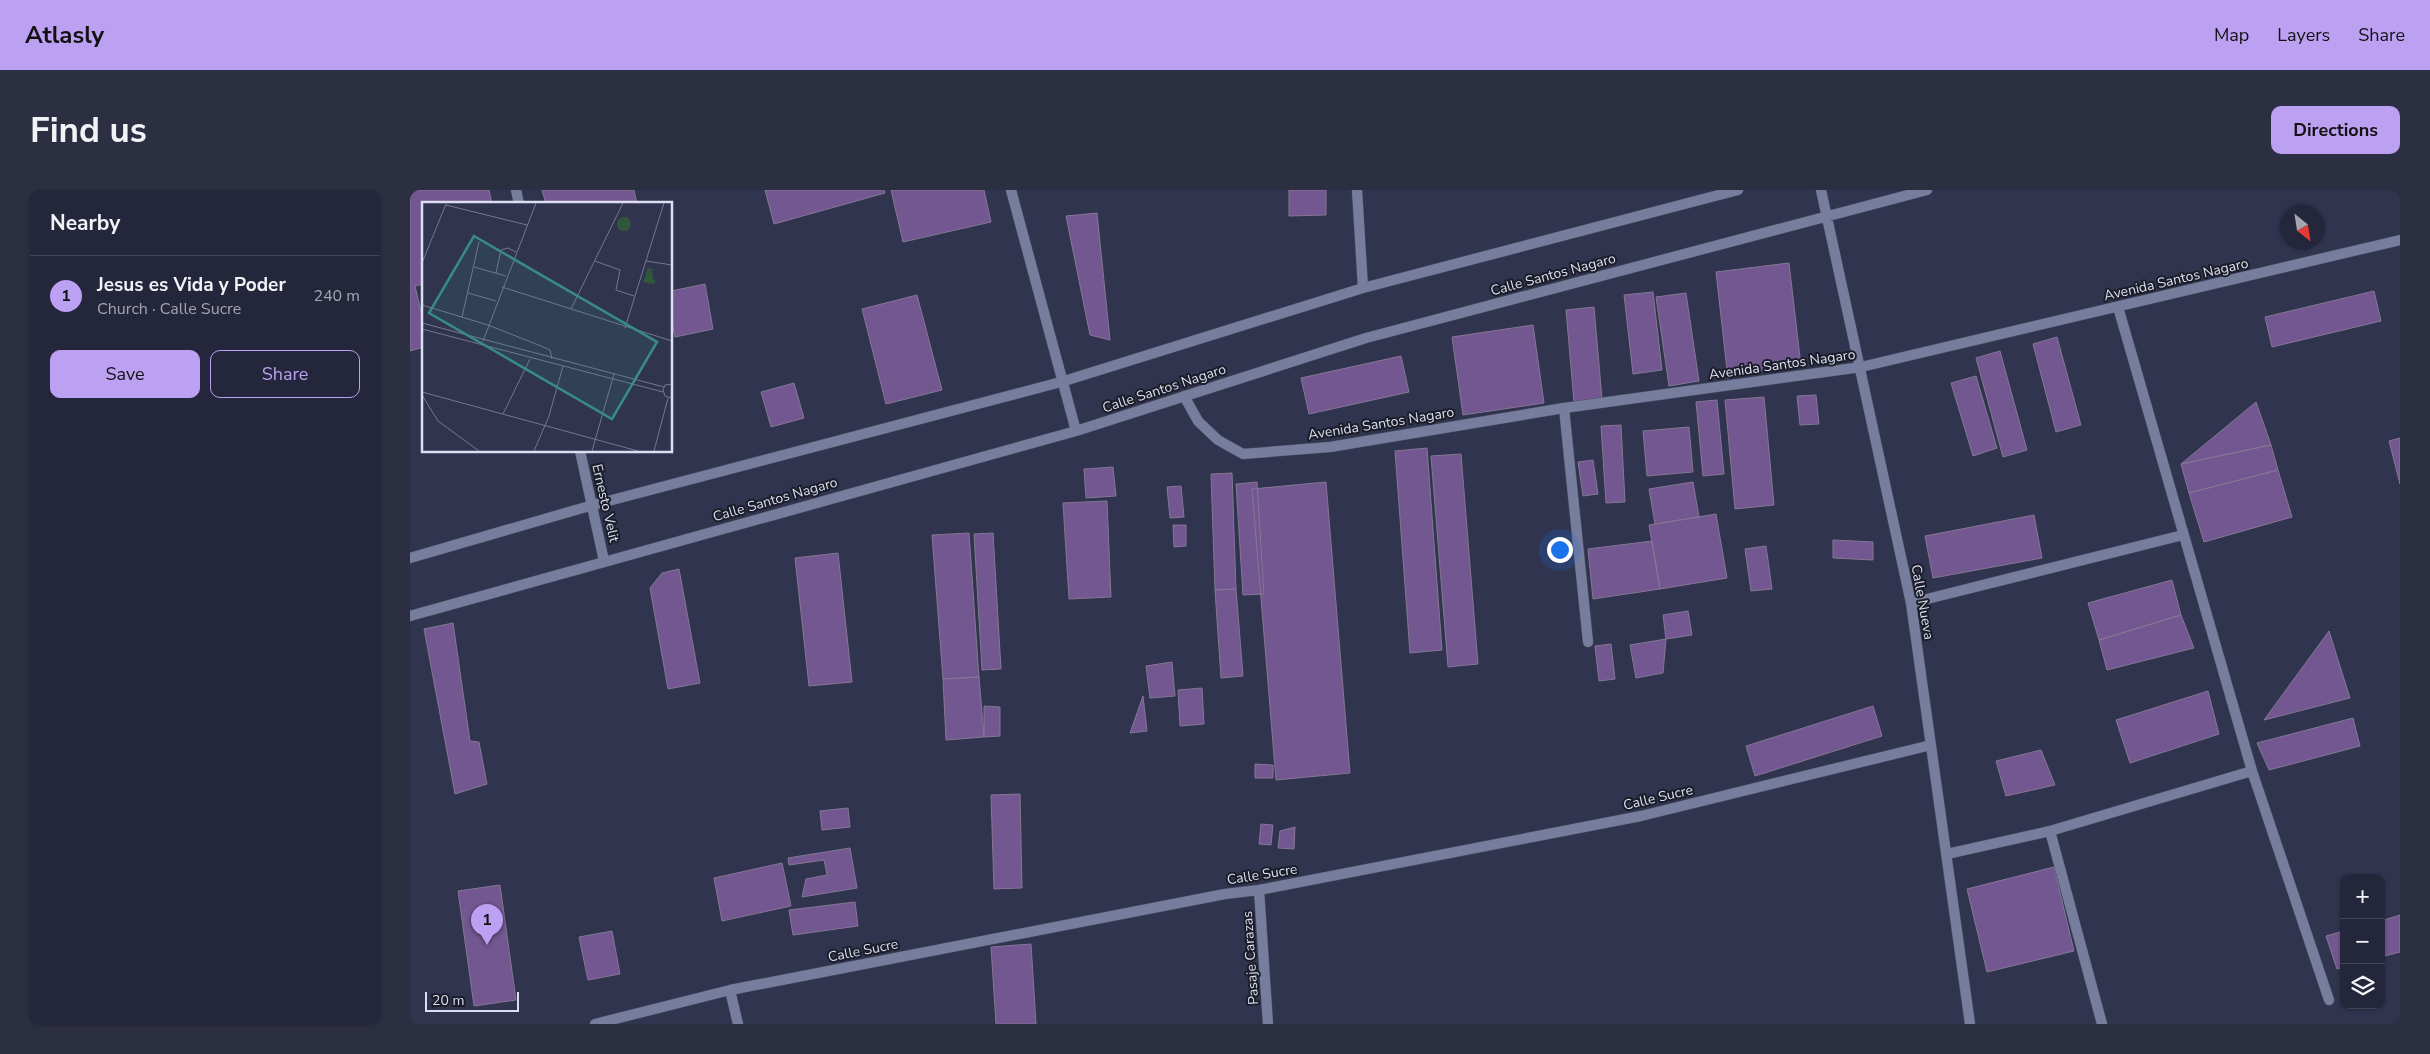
<!DOCTYPE html>
<html lang="en">
<head>
<meta charset="utf-8">
<style>
	body { margin:0; font-family:"Nunito Sans",sans-serif; background:#2c2f42; color:#f1f3f6 }
	.controls { position:absolute; right:15px; bottom:15px; display:grid; overflow:hidden; border-radius:10px; box-shadow:0 1px 4px #0004 }
	.controls button { width:45px; height:45px; display:grid; place-items:center; padding:0; border:0; border-bottom:1px solid #414455; background:#24273b; color:#f1f3f6; font:25px sans-serif }
	.compass { position:absolute; left:1870px; top:15px; width:45px; height:45px; border-radius:50%; background:#24273b; box-shadow:0 1px 4px #0004; rotate:150deg }
	.scale { position:absolute; left:15px; bottom:12px; width:94px; box-sizing:border-box; padding-left:5px; border:2px solid #dbdff0; border-top:0; font-size:14px; line-height:18px; white-space:nowrap; color:#dbdff0; -webkit-text-stroke:4px #1b1d29; paint-order:stroke }
	.you { position:absolute; left:1149px; top:359px; width:18px; height:18px; margin:-12px; border:4px solid #fff; border-radius:50%; background:#1a73e8; box-shadow:0 0 0 8px #1a73e833 }
	.badge { display:grid; place-items:center; width:32px; height:32px; border-radius:50%; background:#bca0f2; color:#111; font-size:16px; font-weight:700 }
	.pin { position:absolute; translate:-50% -41px; filter:drop-shadow(0 1px 2px #0008) }
	.pin::after { content:''; position:absolute; top:26px; width:18px; height:15px; background:inherit; clip-path:polygon(0 0,100% 0,50% 100%) }
	.list { margin:0; padding:0; list-style:none }
	h2 { display:flex; justify-content:space-between; align-items:center; height:65px; margin:0; padding:0 20px; font-size:21px }
	h2 small { font-size:16px; font-weight:400; color:#a3a5af }
	.list li { display:grid; grid-template-columns:32px 1fr auto; gap:15px; align-items:center; box-sizing:border-box; height:80px; padding:0 20px; border-top:1px solid #414455 }
	.list b { display:block; font-size:19px; white-space:nowrap }
	.list p { margin:0; font-size:16px; white-space:nowrap; color:#a3a5af }
	.list em { font-size:16px; font-style:normal; color:#a3a5af }
	.actions { display:flex; gap:10px; padding:15px 20px }
	.actions a { flex:1; padding:11px 0; border:1px solid #bca0f2; border-radius:10px; text-align:center; font-size:18px; color:#bca0f2 }
	.actions .main { background:#bca0f2; color:#111 }
	.icon { flex:none; width:28px; height:28px; fill:none; stroke:currentColor; stroke-width:2; stroke-linecap:round; stroke-linejoin:round }
	.map { position:relative; flex:none; width:1990px; height:834px; overflow:hidden; border-radius:10px }
	header { display:flex; align-items:center; gap:30px; box-sizing:border-box; height:70px; padding:0 25px; background:#bca0f2; color:#111 }
	header strong { font-size:24px }
	nav { display:flex; gap:28px; margin-inline-start:auto; font-size:18px }
	.intro { display:flex; align-items:center; justify-content:space-between; box-sizing:border-box; height:120px; padding:0 30px }
	h1 { margin:0; font-size:35px }
	.button { padding:12px 22px; border-radius:10px; background:#bca0f2; color:#111; font-size:18px; font-weight:700 }
	main { display:flex; gap:30px; padding:0 30px }
	aside { flex:1; background:#24273b; border-radius:10px; box-shadow:0 1px 4px #0004 }
	.map>svg:first-child { display:block }
	.building { fill:#735790; stroke:#857795 }
	.lines { fill:none; stroke-linecap:round; stroke-linejoin:round }
	.lane-casing { stroke:#4f5269; stroke-width:11 }
	.street-casing { stroke:#4f5269; stroke-width:11 }
	.lane { stroke:#777d9c; stroke-width:10 }
	.street { stroke:#777d9c; stroke-width:10 }
	.labels { text-anchor:middle; stroke-width:4; stroke-linejoin:round; paint-order:stroke }
	.street-label { font-size:14px; fill:#dbdff0; stroke:#1b1d29 }
	.inset-road { fill:none; stroke:#74788f; stroke-width:1 }
	.view { fill:#388b88; fill-opacity:0.15; stroke:#388b88; stroke-width:2.5 }
	.inset-edge { fill:none; stroke:#dbdff0; stroke-width:2.5 }
</style>
</head>
<body>
<header>
<strong>Atlasly</strong>
<nav><a>Map</a><a>Layers</a><a>Share</a></nav>
</header>
<div class="intro"><h1>Find us</h1><a class="button">Directions</a></div>
<main>
<aside>
<h2>Nearby<small></small></h2>
<ul class="list">
<li><span class="badge">1</span><div><b>Jesus es Vida y Poder</b><p>Church · Calle Sucre</p></div><em>240 m</em></li>
</ul>
<div class="actions"><a class="main">Save</a><a>Share</a></div>
</aside>
<div class="map">
<svg width="1990" height="834" viewBox="0 0 1990 834">
	<rect width="100%" height="100%" fill="#30344f"/>
	<path class="building" d="M0 0H79L82 14H14V94L5 96 14 134V157L0 161Z
		M132 0H224L227 14H136Z
		M355 0H474L475 3 364 34Z
		M481 0H574L581 32 493 52Z
		M879 0H916V25L879 26Z
		M687 23 700 150 680 145 656 26Z
		M1379 73 1391 176 1319 184 1318 189 1306 82Z
		M295 94 303 139 265 147 261 128V101Z
		M1964 101 1971 131 1862 157 1855 127Z
		M1243 102 1252 180 1223 184 1214 105Z
		M1276 103 1289 191 1259 196 1246 107Z
		M507 105 532 200 476 214 452 119Z
		M1184 117 1192 209 1164 212 1156 120Z
		M1123 135 1134 213 1053 225 1042 147Z
		M1647 147 1671 235 1646 242 1623 154Z
		M1590 161 1617 260 1593 267 1566 168Z
		M991 166 999 202 899 224 891 188Z
		M1566 186 1587 258 1563 266 1541 193Z
		M384 193 394 228 361 237 351 202Z
		M1406 205 1409 234 1390 235 1387 206Z
		M1354 207 1364 315 1325 319 1315 210Z
		M1307 210 1314 284 1293 286 1286 212Z
		M1846 212 1861 255 1771 274Z
		M1211 235 1215 312 1196 313 1191 236Z
		M1279 237 1283 282 1237 286 1233 241Z
		M1990 248V294L1979 251Z
		M1861 255 1868 280 1779 303 1771 274Z
		M1017 258 1032 460 1000 463 985 261Z
		M1051 264 1068 474 1038 477 1021 266Z
		M1183 270 1188 304 1173 306 1168 272Z
		M703 277 706 306 676 308 674 279Z
		M1868 280 1882 327 1794 352 1779 303Z
		M822 283 826 399 805 400 801 284Z
		M847 292 854 404 833 405 826 294Z
		M916 292 940 583 866 590 842 299Z
		M1283 292 1289 327 1245 334 1239 299Z
		M771 296 774 327 760 328 757 297Z
		M697 311 701 407 659 409 653 313Z
		M1306 324 1317 388 1250 399 1239 335Z
		M1624 325 1632 368 1523 388 1515 346Z
		M763 335H776V356L764 357Z
		M559 343 569 487 533 489 522 345Z
		M583 343 591 479 572 480 564 344Z
		M1423 350 1463 352V370L1423 368Z
		M1242 351 1250 399 1183 409 1178 359Z
		M1356 356 1362 399 1341 401 1335 359Z
		M428 363 442 492 399 496 385 368Z
		M269 379 290 493 258 499 240 398 252 383Z
		M1762 390 1771 425 1689 450 1678 413Z
		M826 399 833 486 811 488 805 400Z
		M1278 421 1282 445 1256 449 1253 425Z
		M1771 425 1784 458 1697 480 1689 450Z
		M43 433 60 551 69 552 77 594 45 604 14 439Z
		M1919 441 1940 508 1854 530Z
		M1256 449 1253 483 1226 488 1220 455Z
		M1201 454 1205 489 1189 491 1185 456Z
		M762 472 765 506 740 508 736 476Z
		M569 487 574 547 536 550 533 489Z
		M792 498 794 534 770 536 768 500Z
		M1798 501 1809 544 1720 573 1706 530Z
		M733 506 737 541 720 543Z
		M574 516 590 517V546L574 547Z
		M1463 516 1472 546 1345 586 1336 556Z
		M1943 528 1950 556 1859 580 1847 553Z
		M1631 560 1645 595 1596 606 1586 571Z
		M845 574 863 575V588H845Z
		M610 604 612 698 584 699 581 605Z
		M438 618 440 637 412 640 410 621Z
		M851 634 863 635 861 655 849 654Z
		M885 637 884 659 868 658 870 641Z
		M440 658 447 698 392 707 396 689 417 685 414 670 379 675 378 668Z
		M372 673 381 716 312 731 304 688Z
		M1644 677 1664 761 1577 782 1557 699Z
		M90 695 106 810 64 816 48 701Z
		M445 712 448 736 383 745 379 720Z
		M1990 725V762L1971 767V731Z
		M202 741 210 784 178 790 169 747Z
		M1934 741V777L1927 779 1916 746Z
		M621 754 626 834H586L581 757Z"/>
	<g class="lines">
		<defs>
			<path id="lane" d="M1154 218 1178 452"/>
			<path id="street" d="M106 0 109 14
				M601 0 666 241
				M947 0 953 98
				M1411 0 1501 413 1560 834
				M1708 117 1842 581 1919 810
				M774 206 788 231 808 250 833 264 920 257 1154 218 1451 177 1990 50
				M170 261 194 371
				M0 368 183 315 651 192 953 98 1328 0
				M1501 413 1773 345
				M0 426 666 241 956 148 1517 0
				M1640 641 1692 834
				M1537 664 1640 641 1842 581
				M849 700 858 834
				M320 800 328 834
				M185 834 320 800 815 704 849 700 1231 626 1521 555"/>
		</defs>
		<use href="#lane" class="lane-casing"/>
		<use href="#street" class="street-casing"/>
		<use href="#lane" class="lane"/>
		<use href="#street" class="street"/>
	</g>
	<g class="labels">
		<g class="street-label">
			<text transform="translate(1143 84) rotate(-15)" y="5">Calle Santos Nagaro</text>
			<text transform="translate(1766 89) rotate(-13)" y="5">Avenida Santos Nagaro</text>
			<text transform="translate(1372 174) rotate(-8)" y="5">Avenida Santos Nagaro</text>
			<text transform="translate(754 198) rotate(-18)" y="5">Calle Santos Nagaro</text>
			<text transform="translate(971 233) rotate(-9)" y="5">Avenida Santos Nagaro</text>
			<text transform="translate(365 309) rotate(-16)" y="5">Calle Santos Nagaro</text>
			<text transform="translate(196 313) rotate(77)" y="5">Ernesto Velit</text>
			<text transform="translate(1513 412) rotate(80)" y="5">Calle Nueva</text>
			<text transform="translate(1248 607) rotate(-13)" y="5">Calle Sucre</text>
			<text transform="translate(852 684) rotate(-9)" y="5">Calle Sucre</text>
			<text transform="translate(453 760) rotate(-11)" y="5">Calle Sucre</text>
			<text transform="translate(840 768) rotate(-94)" y="5">Pasaje Carazas</text>
		</g>
	</g>
	<g transform="translate(12 12)">
		<rect width="250" height="250" fill="#30344f"/>
		<path d="M195 22a7 7 0 1 1 14 0a7 7 0 1 1-14 0ZM226 66 234 68H230L231 77 234 78 232 82 221 80Z" fill="#30563c"/>
		<path class="inset-road" d="M24 3 105 23M173 59 198 68 194 88 212 94M224 59 250 63M0 61 24 2M52 65 84 74M74 71 79 48 86 46 94 50M80 85 250 139M46 91 74 99M0 103 66 123 119 144 128 148 130 157M149 107 201 1M40 115 57 40M0 121 242 185M203 126 242 1M0 127 241 190M61 139 114 1M250 182 243 183 241 188 243 194 250 196M0 190 216 249M0 193 16 219 57 249M81 212 108 157M112 249 127 214 141 164M170 249 192 172M232 249 246 196"/>
		<path class="view" d="M52 34 235 140 190 217 7 111Z"/>
		<rect width="250" height="250" class="inset-edge"/>
	</g>
</svg>
<div class="controls">
<button>+</button>
<button>−</button>
<button><svg class="icon" aria-label="layers" viewBox="0 0 24 24"><path d="M12 4l9 5-9 5-9-5zM3 14l9 5 9-5"/></svg></button>
</div>
<svg class="compass" viewBox="-18 -18 36 36"><path d="M0-13l5 13h-10z" fill="#e53935"/><path d="M0 13l5-13h-10z" fill="#a3a5af"/></svg>
<div class="scale">20 m</div>
<div class="you"></div>
<div class="pin badge" style="left:77px;top:755px">1</div>
</div>
</main>
</body>
</html>
